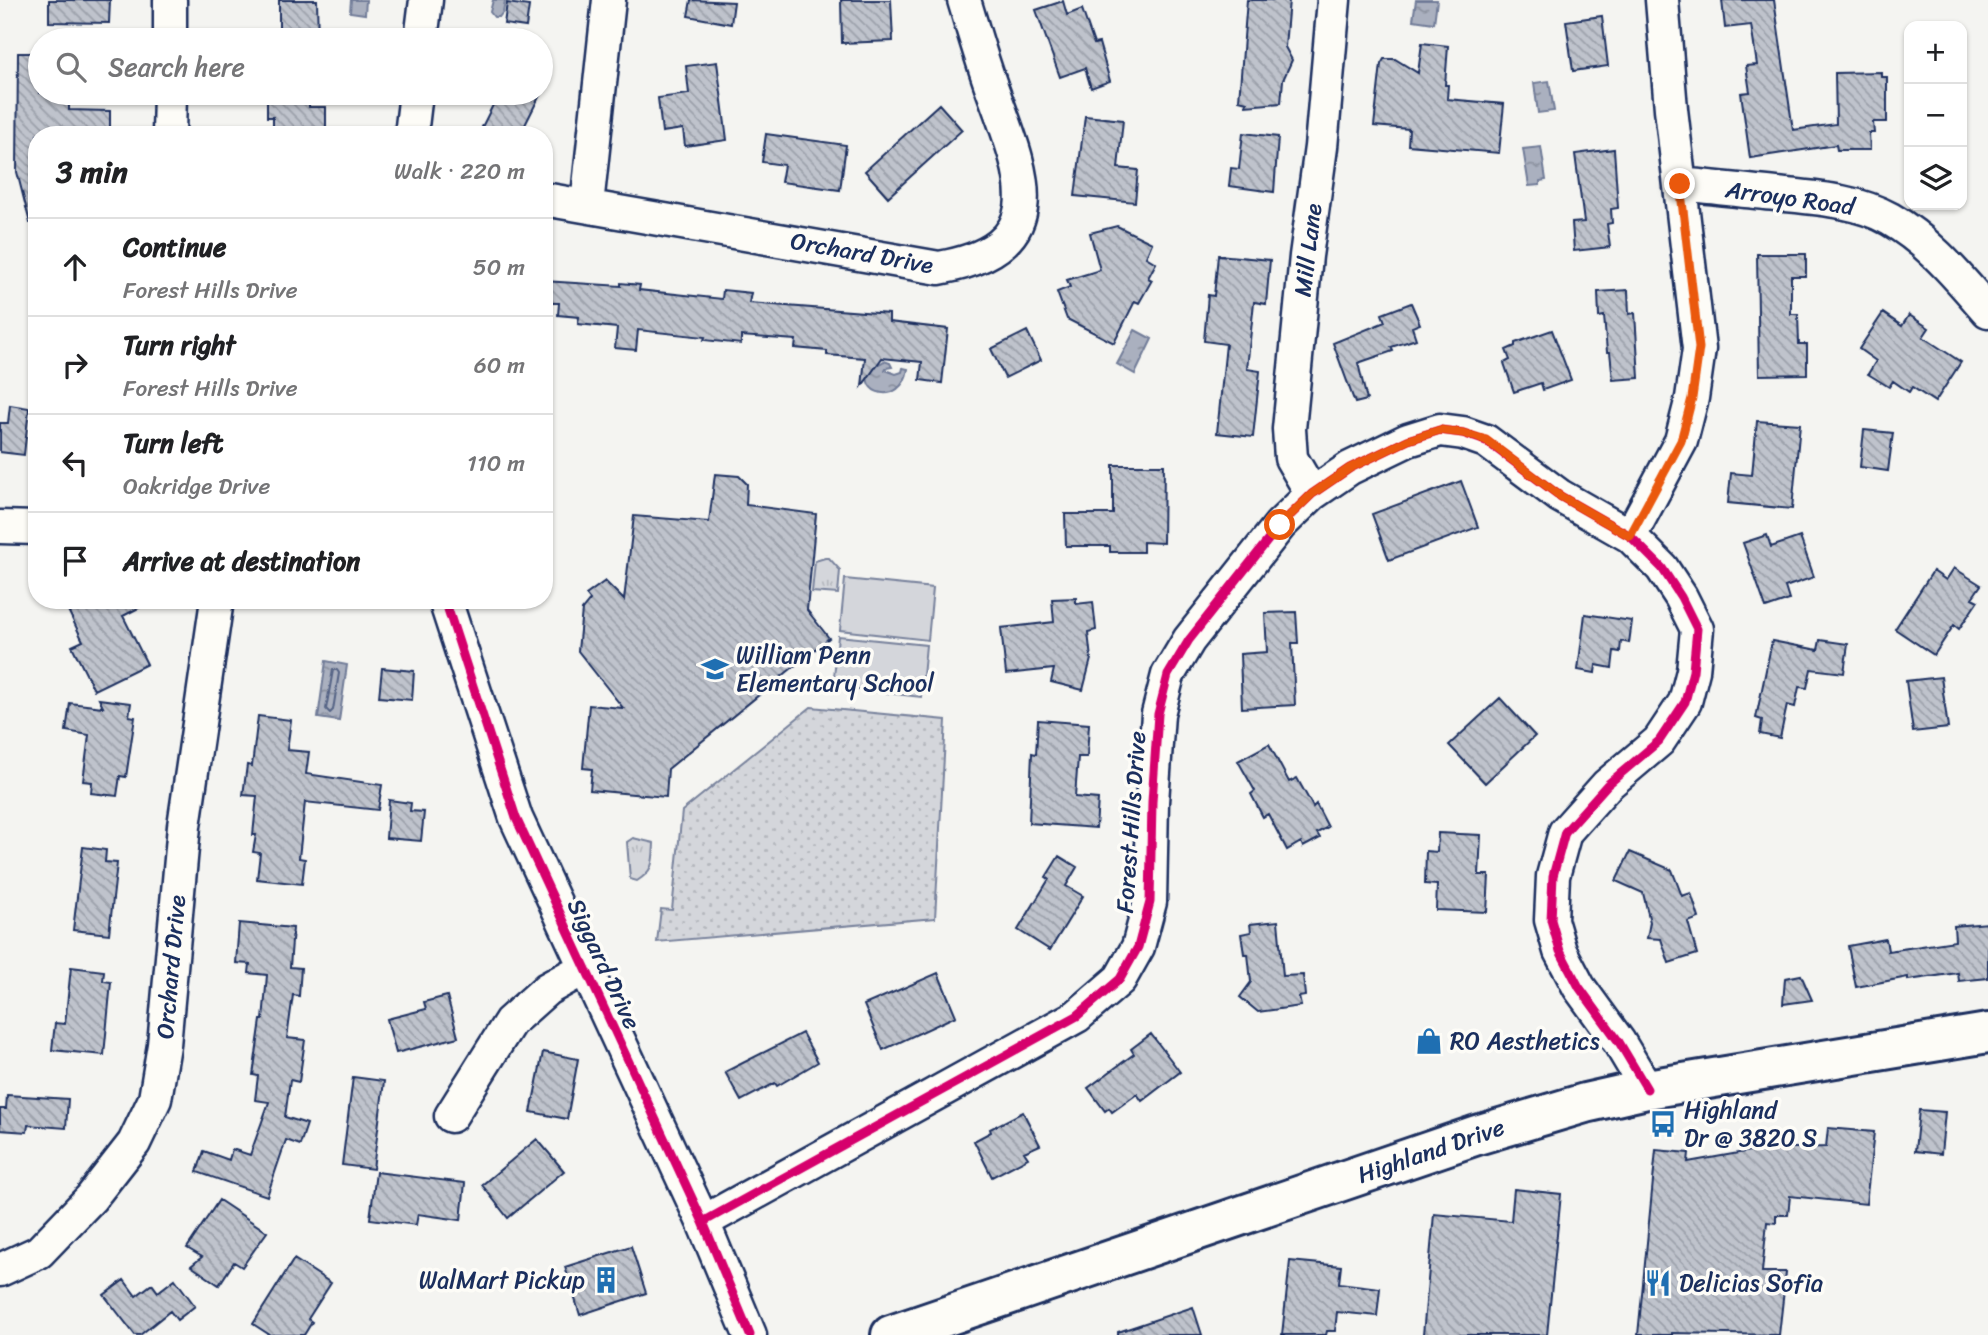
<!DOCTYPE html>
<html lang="en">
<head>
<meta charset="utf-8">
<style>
	body { margin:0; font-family:Sriracha,sans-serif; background:#f2f2f2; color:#202124 }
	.controls { position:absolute; right:21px; top:21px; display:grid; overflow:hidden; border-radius:14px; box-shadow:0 2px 5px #0004 }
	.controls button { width:63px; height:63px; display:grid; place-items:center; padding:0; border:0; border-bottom:2px solid #e0e0e0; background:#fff; color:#202124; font:35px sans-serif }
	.stop { position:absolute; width:21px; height:21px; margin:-16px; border:5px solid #ea580c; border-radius:50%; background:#fff }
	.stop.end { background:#ea580c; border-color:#fff; box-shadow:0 2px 7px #0008 }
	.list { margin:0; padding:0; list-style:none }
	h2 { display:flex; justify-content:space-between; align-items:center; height:91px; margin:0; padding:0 28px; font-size:30px }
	h2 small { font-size:23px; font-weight:400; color:#757577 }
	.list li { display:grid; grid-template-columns:46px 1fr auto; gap:21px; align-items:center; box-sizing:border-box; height:98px; padding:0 28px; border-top:2px solid #e0e0e0 }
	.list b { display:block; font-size:26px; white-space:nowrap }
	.list p { margin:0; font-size:23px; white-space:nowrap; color:#757577 }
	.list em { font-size:23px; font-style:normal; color:#757577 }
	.icon { flex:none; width:38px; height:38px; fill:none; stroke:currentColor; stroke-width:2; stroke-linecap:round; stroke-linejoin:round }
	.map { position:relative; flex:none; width:1988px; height:1335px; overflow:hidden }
	.search { position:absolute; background:#fff; box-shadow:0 2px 5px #0004; left:28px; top:28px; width:525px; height:77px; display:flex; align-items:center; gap:18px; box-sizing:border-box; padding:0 24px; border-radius:38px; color:#757577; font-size:26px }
	.panel { position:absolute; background:#fff; box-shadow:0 2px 5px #0004; left:28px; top:126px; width:525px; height:483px; border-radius:28px }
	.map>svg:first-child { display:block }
	.grass { fill:url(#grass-dots); stroke:#78829c; stroke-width:2 }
	.park { fill:url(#park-tufts); stroke:#78829c; stroke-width:2 }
	.pitch { fill:#d4d6db; stroke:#78829c; stroke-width:2 }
	.water { fill:url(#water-ripples); stroke:#717c98; stroke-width:2 }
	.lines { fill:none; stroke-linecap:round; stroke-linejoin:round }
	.shore { stroke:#546385; stroke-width:2 }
	.building { fill:url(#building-back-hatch); stroke:#1b2f5e; stroke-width:2 }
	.minor-casing { stroke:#1b2f5e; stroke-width:37 }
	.major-casing { stroke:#1b2f5e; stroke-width:44 }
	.minor { stroke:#fdfcf7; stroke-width:32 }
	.major { stroke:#fdfcf7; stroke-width:38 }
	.cycleway-casing { stroke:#fdfcf7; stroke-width:13 }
	.cycleway { stroke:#d6006c; stroke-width:9 }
	.route { stroke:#ea580c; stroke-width:9 }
	.labels { text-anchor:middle; stroke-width:7; stroke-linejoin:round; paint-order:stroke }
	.street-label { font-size:24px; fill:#1b2f5e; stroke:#fdfcf7 }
	.poi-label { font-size:24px; fill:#1b2f5e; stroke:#fdfcf7; text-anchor:start }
</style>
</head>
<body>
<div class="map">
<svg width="1988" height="1335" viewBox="0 0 1988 1335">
	<defs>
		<pattern id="grass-dots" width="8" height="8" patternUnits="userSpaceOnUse" patternTransform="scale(1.75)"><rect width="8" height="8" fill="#d4d6db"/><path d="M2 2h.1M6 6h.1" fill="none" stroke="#b5b8be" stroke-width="1.8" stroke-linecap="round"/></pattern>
		<pattern id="park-tufts" width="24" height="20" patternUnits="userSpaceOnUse" patternTransform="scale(1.75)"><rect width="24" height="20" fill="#d4d6db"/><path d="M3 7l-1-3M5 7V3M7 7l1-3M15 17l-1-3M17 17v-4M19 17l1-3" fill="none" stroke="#b5b8be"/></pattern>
		<pattern id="water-ripples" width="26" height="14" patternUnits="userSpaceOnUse" patternTransform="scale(1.75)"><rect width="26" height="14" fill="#aab0bf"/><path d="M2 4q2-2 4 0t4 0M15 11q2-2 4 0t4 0" fill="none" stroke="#8a909e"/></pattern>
		<pattern id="building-back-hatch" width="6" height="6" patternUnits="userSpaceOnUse" patternTransform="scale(1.75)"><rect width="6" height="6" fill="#bfc3cc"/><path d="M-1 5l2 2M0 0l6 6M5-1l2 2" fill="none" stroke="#9a9fa9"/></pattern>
	</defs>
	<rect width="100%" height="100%" fill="#f4f4f1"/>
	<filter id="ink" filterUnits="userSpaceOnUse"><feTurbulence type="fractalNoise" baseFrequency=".0143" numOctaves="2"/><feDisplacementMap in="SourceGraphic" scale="14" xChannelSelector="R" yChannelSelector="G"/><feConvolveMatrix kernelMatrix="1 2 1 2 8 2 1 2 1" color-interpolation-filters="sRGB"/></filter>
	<g filter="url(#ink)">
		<path class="grass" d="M811 707 946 720 935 918 657 942 661 909 672 910 682 811Z"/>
		<path class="park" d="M825 558H829L840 570 838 594 812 592 815 561Z
			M633 838 654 843C653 862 654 870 637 881L630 879 627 842Z"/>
		<path class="pitch" d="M845 579 933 588 928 640 840 630Z
			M838 636 926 645 921 697 833 687Z"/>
		<path class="water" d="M351 0H366L365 14 350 12Z
			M493 0H509L505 1 503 12 499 17H494L490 12Z
			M1416 0H1437L1434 23 1413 20Z
			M1549 81 1554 111 1538 113 1534 83Z
			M1541 147 1546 180 1540 181V185L1529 186 1523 149Z
			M1135 330 1152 339 1135 374 1117 364Z
			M884 361 890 363 892 367 886 368 885 370 896 374 902 372 903 368 908 369C901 409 855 392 871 370 875 364 879 365 884 361Z
			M326 661 347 665 339 721 318 718Z"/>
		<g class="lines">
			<path class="shore" d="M333 670H337L339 673 333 710 330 713 326 709Z"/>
		</g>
		<path class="building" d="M49 0H110L109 23 49 22Z
			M279 0H317L318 40H279Z
			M691 0 734 2 731 24 688 16Z
			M841 0H891L893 41 842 43Z
			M1247 0H1289L1285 47 1292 60 1283 80 1281 103 1246 106 1247 102 1239 100Z
			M1722 0H1774L1793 130 1836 124 1835 73 1881 72V77H1887V122H1873L1874 133H1869L1870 150H1837L1836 145 1750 158 1741 93 1750 92 1746 66 1757 65 1751 25 1725 28Z
			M1063 1 1067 15 1082 9 1094 44 1099 43 1110 81 1091 88 1085 68 1060 77 1036 10Z
			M507 3 529 6 526 27 504 24Z
			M1602 16 1608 66 1573 71 1566 21Z
			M1422 43 1448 46 1445 85H1448L1447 99 1504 104 1499 153 1408 145 1409 129 1374 126 1381 64 1384 59H1395L1418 73Z
			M18 53H40V93H69V110L110 111V135H37V223H30L17 172Z
			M717 62 727 140 685 146 683 129 662 132 658 98 689 94 686 66Z
			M273 93H309V107H326V135H273V117H267V98H273Z
			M499 93H541L520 135H498L482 127Z
			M939 104 962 130 888 197 865 171Z
			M1085 116 1123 120 1118 168 1138 170 1135 202 1075 196Z
			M1243 133 1278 137 1274 192 1229 186 1231 168 1239 169Z
			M766 134 846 145 840 190 781 182 784 165 762 162Z
			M1614 149 1618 208 1611 209 1612 223 1607 224 1610 247 1574 251 1572 223 1584 222 1575 154Z
			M1117 226 1152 243 1146 257 1156 263 1148 278 1152 280 1139 303 1135 301 1114 343 1067 319 1057 292 1070 287 1067 280 1100 270 1090 233Z
			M1757 254H1806V276H1791V314H1798L1799 344H1807V374L1759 375Z
			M1218 255 1270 260 1266 304 1254 302 1247 369 1260 371 1253 437 1217 433 1226 344 1204 341 1208 295 1214 296Z
			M544 281 621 286V283L640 285 639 290 722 299 723 290 751 293 749 303 889 314V322L948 329 942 383 920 380 922 362 882 358 862 386 865 358 827 355V351L795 348 796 340 741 336V344L704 340 705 337 638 330 636 350 615 348 617 328 578 324 579 317 558 315 559 303H544Z
			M1628 290 1629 314 1635 313 1639 378 1613 380 1610 352H1607L1604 316 1599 317 1598 292Z
			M1411 303 1420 324 1412 327 1416 339 1391 347 1393 351 1358 363 1367 400 1355 403 1333 343 1385 322 1382 314Z
			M1883 313 1902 326 1909 315 1929 328 1923 337 1961 362 1935 402 1912 387 1909 392 1893 381 1889 387 1868 374 1876 361 1859 349Z
			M1552 330 1571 380 1543 390 1541 383 1514 392 1504 363 1510 360 1506 350 1515 346V343Z
			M1027 331 1041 360 1005 378 991 349Z
			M10 405 29 408 24 455 0 452V423H8Z
			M1757 421 1800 424 1792 509 1728 503 1731 473 1752 475Z
			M1864 430 1893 433 1888 471 1860 467Z
			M1113 465H1164L1163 543 1143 542V552H1110V546H1066L1065 514H1113Z
			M715 474 739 476 747 484 746 505 816 514 807 610 829 638 668 769 666 797 590 790 592 769 583 768 589 705 623 708 578 651 582 610 590 600 586 595 605 581 624 600 634 516 709 522Z
			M1461 481 1478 527 1389 560 1372 514Z
			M1767 535 1771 547 1800 537 1814 577 1785 587 1789 600 1766 608 1743 543Z
			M1954 568 1981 585 1972 598 1978 601 1959 629 1954 625 1934 655 1895 629 1933 571 1946 580Z
			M1076 598V604L1093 602 1096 630 1088 632 1091 659 1083 690 1051 682 1054 669 1006 674 1001 628 1054 622 1052 599Z
			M63 600H154L123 616 147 664 94 690 72 646 83 641Z
			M1296 612 1298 643H1292L1295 705 1242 708 1240 654 1267 652 1265 613Z
			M1585 614 1632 621 1629 643 1621 641 1620 652 1614 651 1612 668 1596 665 1595 673 1578 670Z
			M1820 640 1848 644 1844 673 1811 669 1807 688 1799 687 1795 707 1787 705 1780 738 1760 734 1762 720 1756 718 1772 641 1818 650Z
			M382 668 414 671 412 700 379 697Z
			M1941 677 1948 728 1913 732 1906 681Z
			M1500 698 1535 736 1485 783 1449 745Z
			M99 699 131 703 129 716 135 717 126 777 120 776 117 796 91 793 92 782 83 781 89 735 66 731 70 703 103 707Z
			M258 716 291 720 287 750 309 752 306 774 382 785 378 810 305 802 299 858 305 859 302 884 257 879 260 853 253 852 256 835H253L257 796 243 795 247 765 252 766Z
			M1038 720 1089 724 1087 757H1078L1075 797 1098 799 1096 828 1029 823 1032 753 1036 754Z
			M1269 744 1289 782 1297 778 1313 807 1316 804 1328 827 1317 833 1320 838 1303 847 1301 842 1287 850 1268 814 1263 817 1251 794 1255 791 1238 761Z
			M389 800 411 803 410 811 424 812 421 841 386 838Z
			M1438 833 1481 835 1479 875H1489L1487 912 1436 910 1437 885 1425 884 1426 851 1437 852Z
			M83 847 106 850 105 862 117 863 109 934 73 930Z
			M1630 852 1672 870 1682 896 1691 893 1699 918 1688 922 1697 954 1669 963 1661 939 1647 938 1650 922 1643 893 1616 881Z
			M1059 856 1077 867 1066 886 1083 896 1050 950 1018 930 1049 879 1046 877Z
			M1278 921 1283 976 1303 975 1305 996 1299 997 1301 1006 1258 1012 1240 997 1251 982 1248 954H1244L1241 934 1251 932 1250 924Z
			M239 923 293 928 290 967 301 968 299 996 293 995 287 1038 305 1040 299 1082 290 1080 285 1117 307 1124 300 1145 286 1140 267 1196 197 1172 204 1151 229 1160 232 1149 250 1155 269 1102 255 1100 258 1076 253 1075 261 1020H263L267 975 249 973 250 964 236 963Z
			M1988 923V978L1959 981 1958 973 1908 980V977L1856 987 1848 946 1886 939 1888 951 1955 941 1954 926Z
			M71 967 104 971 103 981 111 982 104 1055 52 1050 55 1023 65 1024Z
			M938 973 956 1016 883 1050 864 1005Z
			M1801 975 1812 1000 1783 1004 1785 978Z
			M447 996 458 1037 396 1053 387 1019 426 1009 424 1002Z
			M802 1033 818 1062 777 1086 775 1083 741 1101 725 1072Z
			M1151 1034 1180 1072 1142 1101 1137 1094 1112 1112 1109 1108 1105 1111 1088 1088 1134 1054 1131 1049Z
			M543 1052 578 1059 567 1119 531 1112Z
			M353 1077 384 1081 373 1169 342 1165Z
			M7 1095 68 1099 66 1128 28 1125 27 1132 0 1130V1109H6Z
			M1919 1110 1945 1112 1941 1154 1915 1151Z
			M1023 1112 1040 1145 1024 1152 1028 1158 992 1177 974 1141 991 1132 990 1129Z
			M1828 1128 1874 1132 1866 1204 1790 1196 1788 1215H1776V1223L1767 1222 1762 1272H1786L1779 1335 1672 1333V1335H1638L1656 1150 1689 1153 1688 1162 1761 1149 1826 1147Z
			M537 1139 564 1171 508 1218 482 1185Z
			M376 1172 465 1183 461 1220 418 1214 416 1225 370 1219Z
			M1514 1189 1561 1194 1547 1335H1423L1434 1214 1511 1221Z
			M219 1200 267 1232 242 1267 234 1262 219 1285 191 1266 202 1257 187 1248Z
			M631 1246 646 1293 580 1315 565 1267Z
			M294 1259 331 1283 308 1319 312 1322 304 1335H270L253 1324Z
			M1290 1261 1341 1266 1339 1283 1380 1288 1377 1316 1337 1312 1335 1331H1327L1326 1335H1282Z
			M175 1279 195 1306 177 1320 170 1311 140 1335H135L104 1295 124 1280 136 1296 152 1284 158 1292Z
			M1193 1307 1202 1335H1118V1332Z"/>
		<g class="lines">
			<defs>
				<path id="minor" d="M170 40V0
					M421 40 426 0
					M169 135 170 93
					M411 135 416 93
					M1680 184C1712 187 1744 191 1776 194 1815 198 1856 200 1890 219 1930 242 1958 277 1988 311
					M544 199 939 268C1054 248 1025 178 995 97 983 65 974 33 964 0
					M587 205 609 0
					M1312 494 1291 458 1289 429 1306 256 1321 147 1334 0
					M0 527 37 528
					M1630 536 1681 441 1692 398 1699 349 1671 109 1662 0
					M445 600 516 818 703 1222 750 1335
					M451 1116 510 1022 547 989 585 968
					M703 1222 1077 1016 1120 979 1138 947 1150 902 1152 802 1158 714 1168 675 1189 640 1280 525 1312 494 1350 468 1408 440 1440 430 1463 433 1486 441 1560 496 1630 536 1662 568 1681 597 1697 629 1693 671 1685 702 1659 741 1607 785 1565 832 1553 876 1551 920 1560 951 1579 987 1619 1042 1647 1089
					M0 1270 39 1252 91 1198 134 1143 155 1099 164 1045 184 826 217 600"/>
				<path id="major" d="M891 1335 1477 1135 1585 1103 1647 1089 1988 1033"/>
			</defs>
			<use href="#minor" class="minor-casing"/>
			<use href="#major" class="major-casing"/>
			<use href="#minor" class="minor"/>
			<use href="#major" class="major"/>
			<defs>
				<path id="cycleway" d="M445 600 516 818 703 1222 750 1335
					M703 1222 1077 1016 1120 979 1138 947 1150 902 1152 802 1158 714 1168 675 1189 640 1280 525 1312 494 1350 468 1408 440 1440 430 1463 433 1486 441 1560 496 1630 536 1662 568 1681 597 1697 629 1693 671 1685 702 1659 741 1607 785 1565 832 1553 876 1551 920 1560 951 1579 987 1619 1042 1647 1089"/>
			</defs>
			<use href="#cycleway" class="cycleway-casing"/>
			<use href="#cycleway" class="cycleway"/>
		</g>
	</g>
	<g class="lines" filter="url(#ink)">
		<path class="route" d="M1280 525 1312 494 1350 468 1408 440 1440 430 1463 433 1486 440 1560 496 1630 536 1681 441 1692 398 1699 348 1680 184"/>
	</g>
	<defs>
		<symbol id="school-bare" viewBox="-9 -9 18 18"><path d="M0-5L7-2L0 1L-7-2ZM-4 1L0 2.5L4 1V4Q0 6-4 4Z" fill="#1f6fb2" stroke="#fdfcf7" stroke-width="2.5" paint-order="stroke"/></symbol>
		<symbol id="shop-bare" viewBox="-9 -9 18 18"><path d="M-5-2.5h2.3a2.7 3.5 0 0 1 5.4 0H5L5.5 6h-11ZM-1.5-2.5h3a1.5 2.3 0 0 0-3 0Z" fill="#1f6fb2" stroke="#fdfcf7" stroke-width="2.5" paint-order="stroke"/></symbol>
		<symbol id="bus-bare" viewBox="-9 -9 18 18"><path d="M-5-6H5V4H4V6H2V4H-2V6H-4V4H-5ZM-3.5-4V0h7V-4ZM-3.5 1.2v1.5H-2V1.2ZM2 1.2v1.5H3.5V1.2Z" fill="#1f6fb2" stroke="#fdfcf7" stroke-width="2.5" paint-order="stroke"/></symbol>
		<symbol id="building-bare" viewBox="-9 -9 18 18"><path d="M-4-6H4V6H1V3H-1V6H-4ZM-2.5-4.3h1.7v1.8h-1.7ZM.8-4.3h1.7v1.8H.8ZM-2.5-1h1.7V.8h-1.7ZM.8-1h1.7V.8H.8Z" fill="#1f6fb2" stroke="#fdfcf7" stroke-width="2.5" paint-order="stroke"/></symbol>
		<symbol id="restaurant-bare" viewBox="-9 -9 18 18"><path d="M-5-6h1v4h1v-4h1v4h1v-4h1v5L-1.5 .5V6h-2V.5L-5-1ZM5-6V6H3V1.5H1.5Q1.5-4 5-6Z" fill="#1f6fb2" stroke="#fdfcf7" stroke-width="2.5" paint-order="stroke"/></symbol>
	</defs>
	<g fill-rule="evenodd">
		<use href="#school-bare" x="696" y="650" width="38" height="38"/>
		<use href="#shop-bare" x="1410" y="1022" width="38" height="38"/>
		<use href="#bus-bare" x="1644" y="1105" width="38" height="38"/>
		<use href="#building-bare" x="587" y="1261" width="38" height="38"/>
		<use href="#restaurant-bare" x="1639" y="1264" width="38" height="38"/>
	</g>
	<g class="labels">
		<g class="street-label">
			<text transform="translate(1790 198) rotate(8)" y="8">Arroyo Road</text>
			<text transform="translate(1308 250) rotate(-83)" y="8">Mill Lane</text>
			<text transform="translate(862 253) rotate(10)" y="8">Orchard Drive</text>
			<text transform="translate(1131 822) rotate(-86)" y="8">Forest Hills Drive</text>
			<text transform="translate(604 964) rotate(65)" y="8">Siggard Drive</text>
			<text transform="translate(171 967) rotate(-85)" y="8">Orchard Drive</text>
			<text transform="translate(1431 1151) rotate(-19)" y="8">Highland Drive</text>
		</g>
		<g class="poi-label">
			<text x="736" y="663">William Penn<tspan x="736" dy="28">Elementary School</tspan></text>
			<text x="1450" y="1049">RO Aesthetics</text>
			<text x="1684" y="1118">Highland<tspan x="1684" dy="28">Dr @ 3820 S</tspan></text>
			<text x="585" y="1288" text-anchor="end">WalMart Pickup</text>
			<text x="1679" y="1291">Delicias Sofia</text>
		</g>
	</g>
</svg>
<div class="controls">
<button>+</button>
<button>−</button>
<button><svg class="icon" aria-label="layers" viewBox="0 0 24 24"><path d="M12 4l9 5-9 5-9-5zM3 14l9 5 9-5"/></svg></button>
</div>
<div class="stop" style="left:1280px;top:525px"></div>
<div class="stop end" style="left:1680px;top:184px"></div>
<div class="search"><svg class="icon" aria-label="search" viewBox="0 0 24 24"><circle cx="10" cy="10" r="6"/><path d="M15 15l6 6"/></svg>Search here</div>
<section class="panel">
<h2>3 min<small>Walk · 220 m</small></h2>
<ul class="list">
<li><svg class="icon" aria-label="ahead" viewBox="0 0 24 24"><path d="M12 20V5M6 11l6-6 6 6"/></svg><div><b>Continue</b><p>Forest Hills Drive</p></div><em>50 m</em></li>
<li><svg class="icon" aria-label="right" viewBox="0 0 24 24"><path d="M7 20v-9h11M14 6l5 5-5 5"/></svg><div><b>Turn right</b><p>Forest Hills Drive</p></div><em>60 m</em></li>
<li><svg class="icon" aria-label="left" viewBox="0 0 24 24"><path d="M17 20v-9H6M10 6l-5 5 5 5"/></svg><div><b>Turn left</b><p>Oakridge Drive</p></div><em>110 m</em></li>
<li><svg class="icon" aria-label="arrive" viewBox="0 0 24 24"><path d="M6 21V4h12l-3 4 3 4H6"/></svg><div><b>Arrive at destination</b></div></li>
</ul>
</section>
</div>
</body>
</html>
